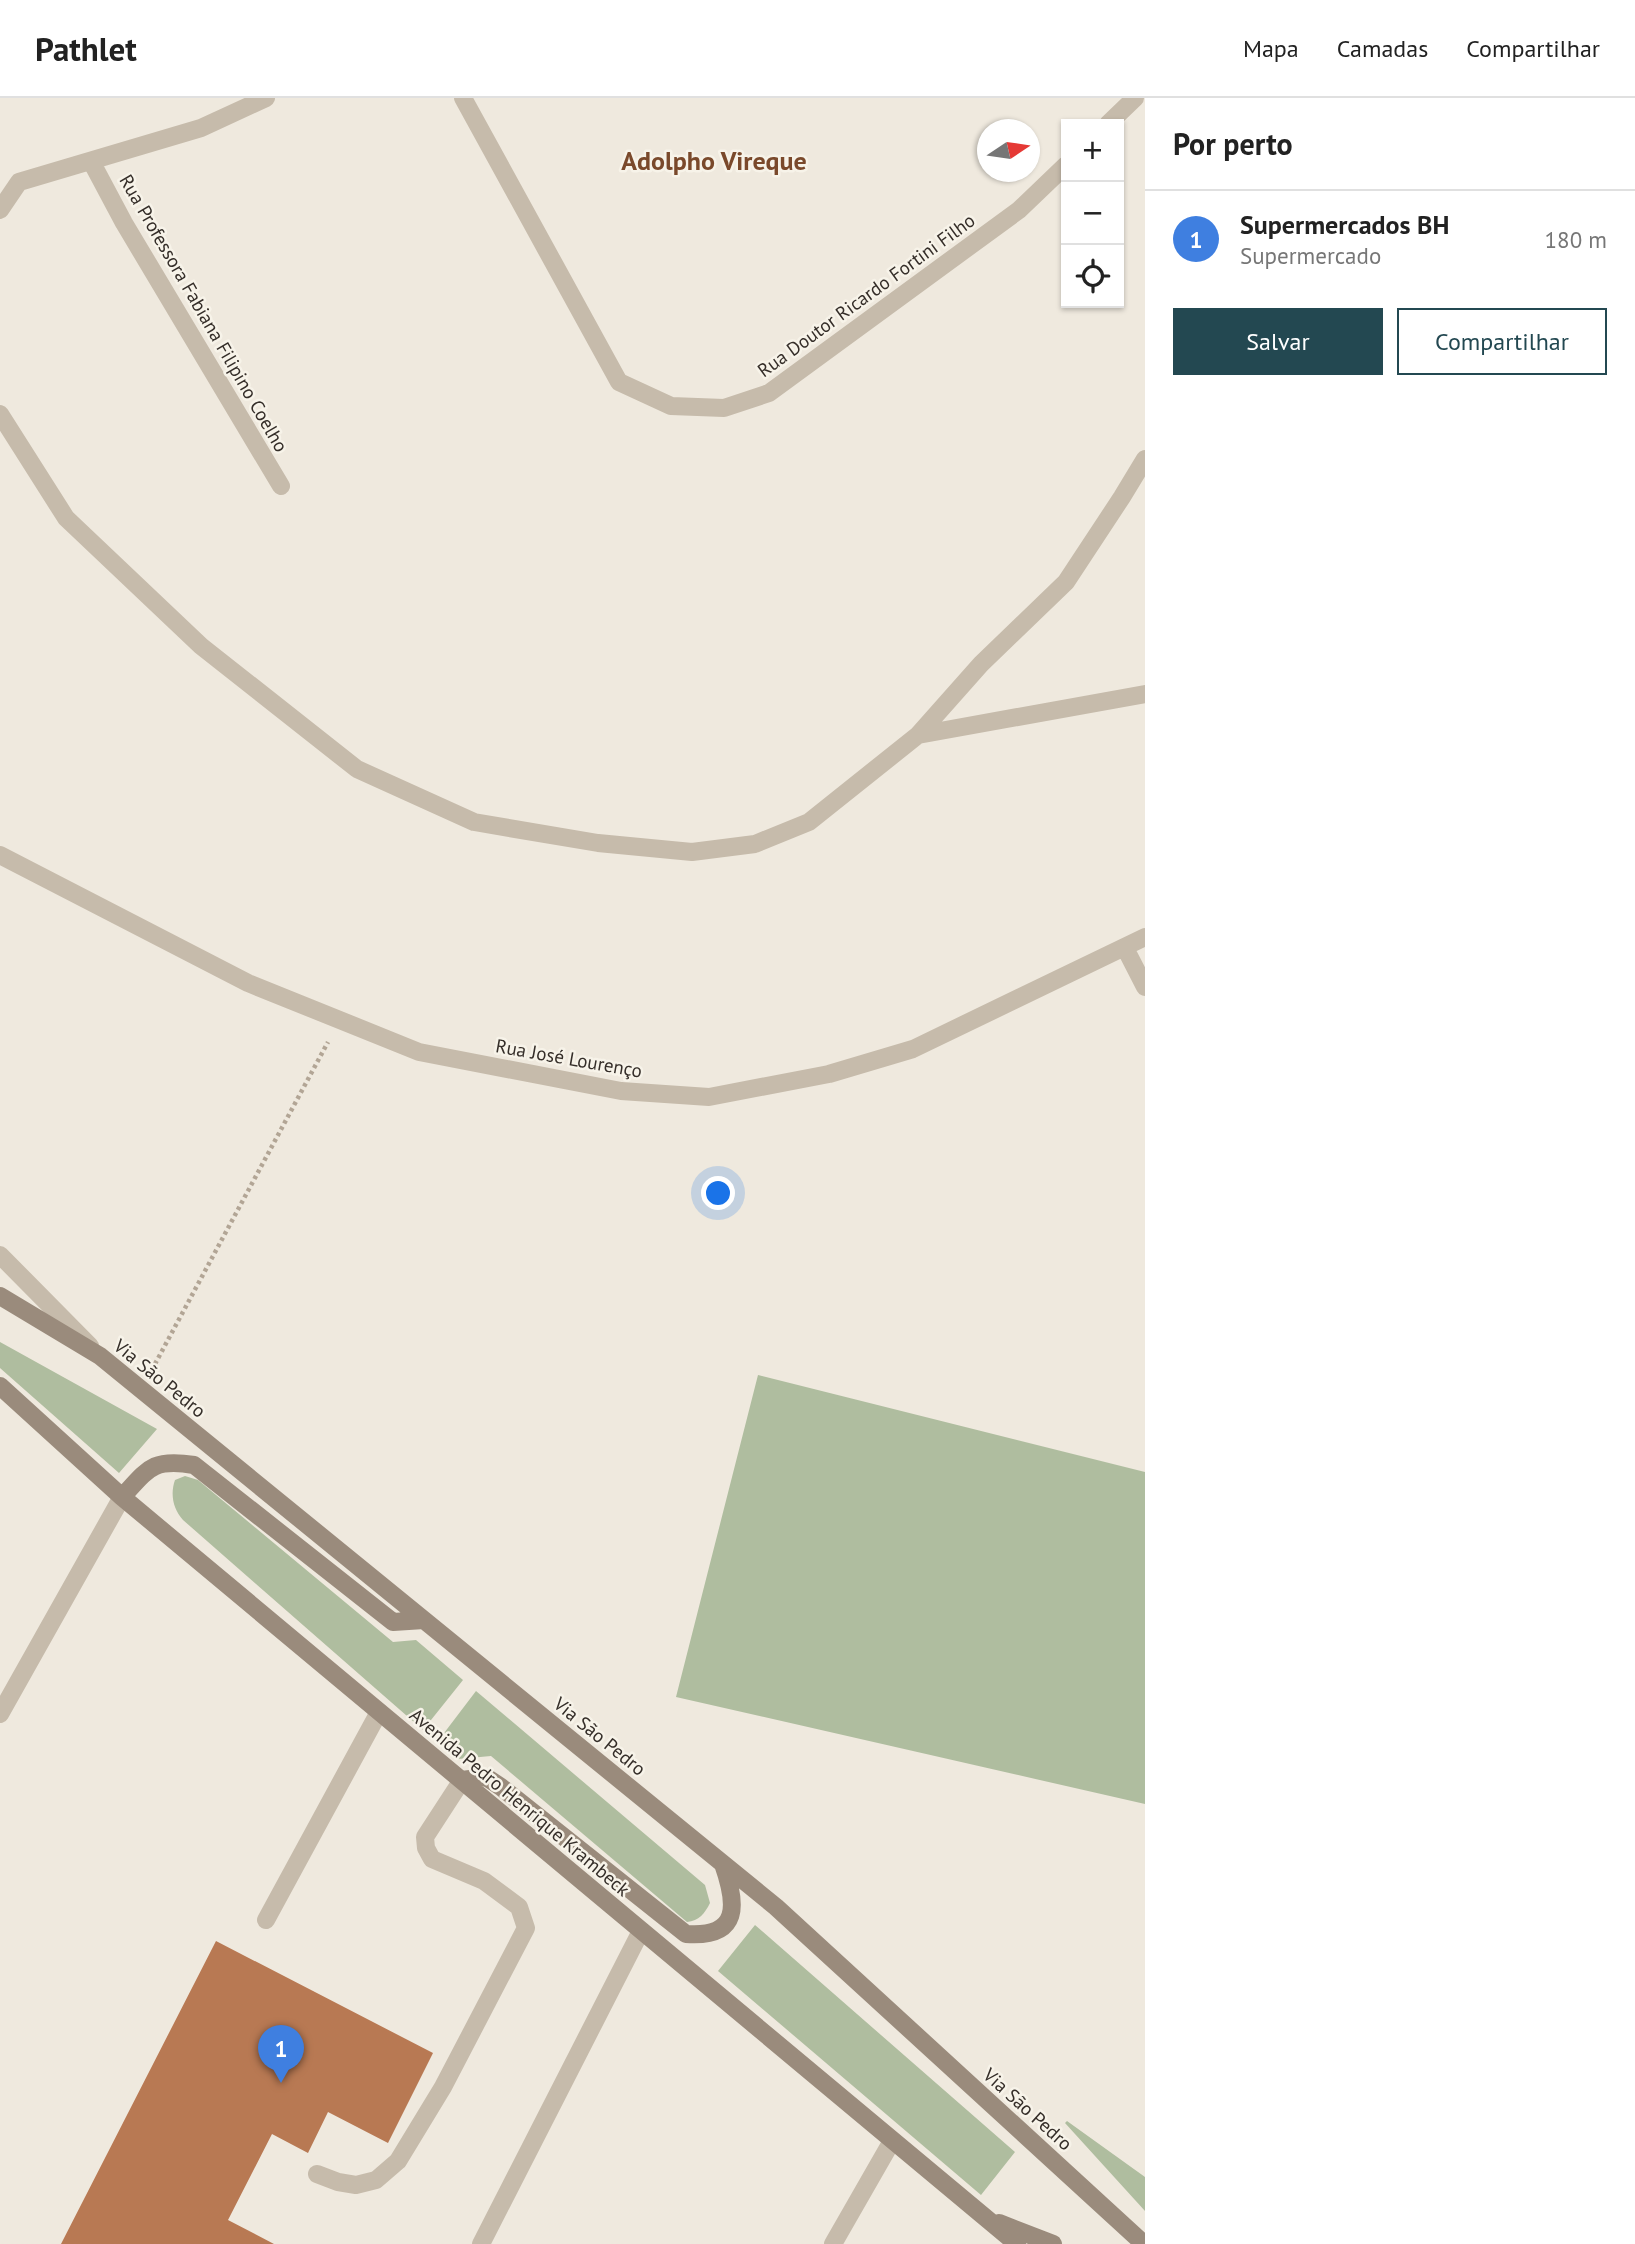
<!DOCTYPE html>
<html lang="pt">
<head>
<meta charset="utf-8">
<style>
	body { margin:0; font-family:"PT Sans",sans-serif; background:#f2f2f2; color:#222 }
	.controls { position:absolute; right:21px; top:21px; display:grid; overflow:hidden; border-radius:0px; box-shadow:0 2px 5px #0004 }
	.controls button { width:63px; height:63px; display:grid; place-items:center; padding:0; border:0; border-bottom:2px solid #e0e0e0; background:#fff; color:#222; font:35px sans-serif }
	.compass { position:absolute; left:977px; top:21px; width:63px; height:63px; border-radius:50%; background:#fff; box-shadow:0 2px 5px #0004; rotate:77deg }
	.you { position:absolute; left:719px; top:1096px; width:24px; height:24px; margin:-18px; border:5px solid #fff; border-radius:50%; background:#1a73e8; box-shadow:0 0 0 10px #1a73e833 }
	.badge { display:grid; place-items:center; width:46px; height:46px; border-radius:50%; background:#234851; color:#fff; font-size:23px; font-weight:700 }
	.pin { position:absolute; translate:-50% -58px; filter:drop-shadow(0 2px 4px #0008) }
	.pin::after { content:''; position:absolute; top:37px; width:24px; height:21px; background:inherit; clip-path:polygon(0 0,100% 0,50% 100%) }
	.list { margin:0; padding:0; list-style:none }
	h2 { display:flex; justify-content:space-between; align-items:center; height:91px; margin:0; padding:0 28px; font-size:30px }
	h2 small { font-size:23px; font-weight:400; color:#767676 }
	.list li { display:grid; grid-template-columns:46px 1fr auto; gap:21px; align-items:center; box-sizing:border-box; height:98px; padding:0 28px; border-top:2px solid #e0e0e0 }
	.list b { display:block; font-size:26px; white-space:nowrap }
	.list p { margin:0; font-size:23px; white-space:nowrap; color:#767676 }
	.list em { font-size:23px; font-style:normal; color:#767676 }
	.actions { display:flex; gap:14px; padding:21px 28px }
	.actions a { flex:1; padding:16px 0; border:2px solid #234851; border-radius:0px; text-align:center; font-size:24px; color:#234851 }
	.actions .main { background:#234851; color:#fff }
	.icon { flex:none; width:38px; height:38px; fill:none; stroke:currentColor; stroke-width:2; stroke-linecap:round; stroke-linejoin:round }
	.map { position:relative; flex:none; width:1145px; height:2146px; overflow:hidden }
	header { display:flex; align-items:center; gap:42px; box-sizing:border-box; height:98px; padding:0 35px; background:#fff; border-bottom:2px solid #e0e0e0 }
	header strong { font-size:33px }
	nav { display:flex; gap:38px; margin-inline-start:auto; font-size:24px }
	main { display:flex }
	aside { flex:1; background:#fff }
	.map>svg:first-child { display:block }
	.green { fill:#afbd9f }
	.building { fill:#b87953 }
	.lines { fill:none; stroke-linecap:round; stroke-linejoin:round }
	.path { stroke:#b2a595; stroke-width:4.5; stroke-dasharray:3.5 3.5; stroke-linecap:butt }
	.service { stroke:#c6bbab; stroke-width:18 }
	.minor { stroke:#c6bbab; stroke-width:18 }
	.secondary { stroke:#9a8b7c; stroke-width:18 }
	.labels { text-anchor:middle; stroke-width:5; stroke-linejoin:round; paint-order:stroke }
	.street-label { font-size:19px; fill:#352e29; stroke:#f7f3e9 }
	.district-label { font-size:26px; font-weight:bold; fill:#7a492b; stroke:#f7f3e9 }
</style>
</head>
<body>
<header>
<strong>Pathlet</strong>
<nav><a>Mapa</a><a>Camadas</a><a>Compartilhar</a></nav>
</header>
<main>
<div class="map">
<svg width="1145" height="2146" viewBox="0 0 1145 2146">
	<rect width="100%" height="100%" fill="#efe9de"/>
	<path class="green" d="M0 1244 157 1331 119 1375 0 1270Z
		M758 1277 1145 1374V1706L676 1599Z
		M185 1378 198 1382 393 1544 416 1542 463 1582 423 1632 183 1422C173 1411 170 1396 175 1382Z
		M476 1593 705 1787 710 1805C705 1815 699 1823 687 1824L491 1658 458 1661 438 1643Z
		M755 1827 1015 2054 981 2097 718 1873Z
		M1067 2023 1145 2079V2113L1065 2025Z"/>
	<path class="building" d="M216 1843 433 1955 388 2045 328 2014 308 2055 272 2036 228 2122 274 2146H61Z"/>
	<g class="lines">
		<path class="path" d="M155 1266 328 944"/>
		<path class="service" d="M266 1822 379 1614
			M317 2076 338 2084 356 2087 376 2082 398 2063 443 1989 526 1830 519 1809 484 1783 432 1761 426 1750 425 1739 462 1682
			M481 2146 641 1833
			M833 2146 892 2043"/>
		<path class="minor" d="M463 0 619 284 671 308 724 310 769 295 1019 112 1066 67
			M1108 26 1135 0
			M91 63 124 125 281 388
			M0 112 19 84 201 30 266 0
			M0 316 66 420 201 548 357 671 474 724 598 745 692 754 755 746 809 724 918 637 1145 596
			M918 637 981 566 1066 484 1122 399 1145 361
			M0 757 248 885 419 954 621 993 709 999 829 976 913 951 1145 839
			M1125 850 1145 889
			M0 1157 90 1248
			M0 1616 122 1399"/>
		<path class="secondary" d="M0 1198 100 1258 776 1809 1144 2146
			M0 1288 122 1399 1017 2146
			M122 1399C148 1371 152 1360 194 1367L393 1524 424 1522
			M462 1682 486 1679 501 1689 686 1836C741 1840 737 1806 723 1766
			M999 2125 1053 2146"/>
	</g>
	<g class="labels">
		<g class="street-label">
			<text transform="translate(866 197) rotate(-36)" y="7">Rua Doutor Ricardo Fortini Filho</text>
			<text transform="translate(204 215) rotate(60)" y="7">Rua Professora Fabiana Filipino Coelho</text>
			<text transform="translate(569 960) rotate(10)" y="7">Rua José Lourenço</text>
			<text transform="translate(160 1280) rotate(39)" y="7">Via São Pedro</text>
			<text transform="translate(600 1638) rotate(39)" y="7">Via São Pedro</text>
			<text transform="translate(520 1704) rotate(40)" y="7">Avenida Pedro Henrique Krambeck</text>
			<text transform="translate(1028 2011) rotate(42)" y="7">Via São Pedro</text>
		</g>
		<g class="district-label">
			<text x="714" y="72">Adolpho Vireque</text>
		</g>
	</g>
</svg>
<div class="controls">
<button>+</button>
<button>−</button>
<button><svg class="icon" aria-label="locate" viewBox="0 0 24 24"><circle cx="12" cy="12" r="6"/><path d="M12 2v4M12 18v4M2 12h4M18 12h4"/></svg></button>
</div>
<svg class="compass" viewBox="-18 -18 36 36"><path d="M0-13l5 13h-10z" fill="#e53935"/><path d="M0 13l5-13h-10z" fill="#767676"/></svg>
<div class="you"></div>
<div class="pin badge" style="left:281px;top:1985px;background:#3f7fe0">1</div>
</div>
<aside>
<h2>Por perto<small></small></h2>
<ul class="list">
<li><span class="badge" style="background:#3f7fe0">1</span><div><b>Supermercados BH</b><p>Supermercado</p></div><em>180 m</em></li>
</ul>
<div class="actions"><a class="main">Salvar</a><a>Compartilhar</a></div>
</aside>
</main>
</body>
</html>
